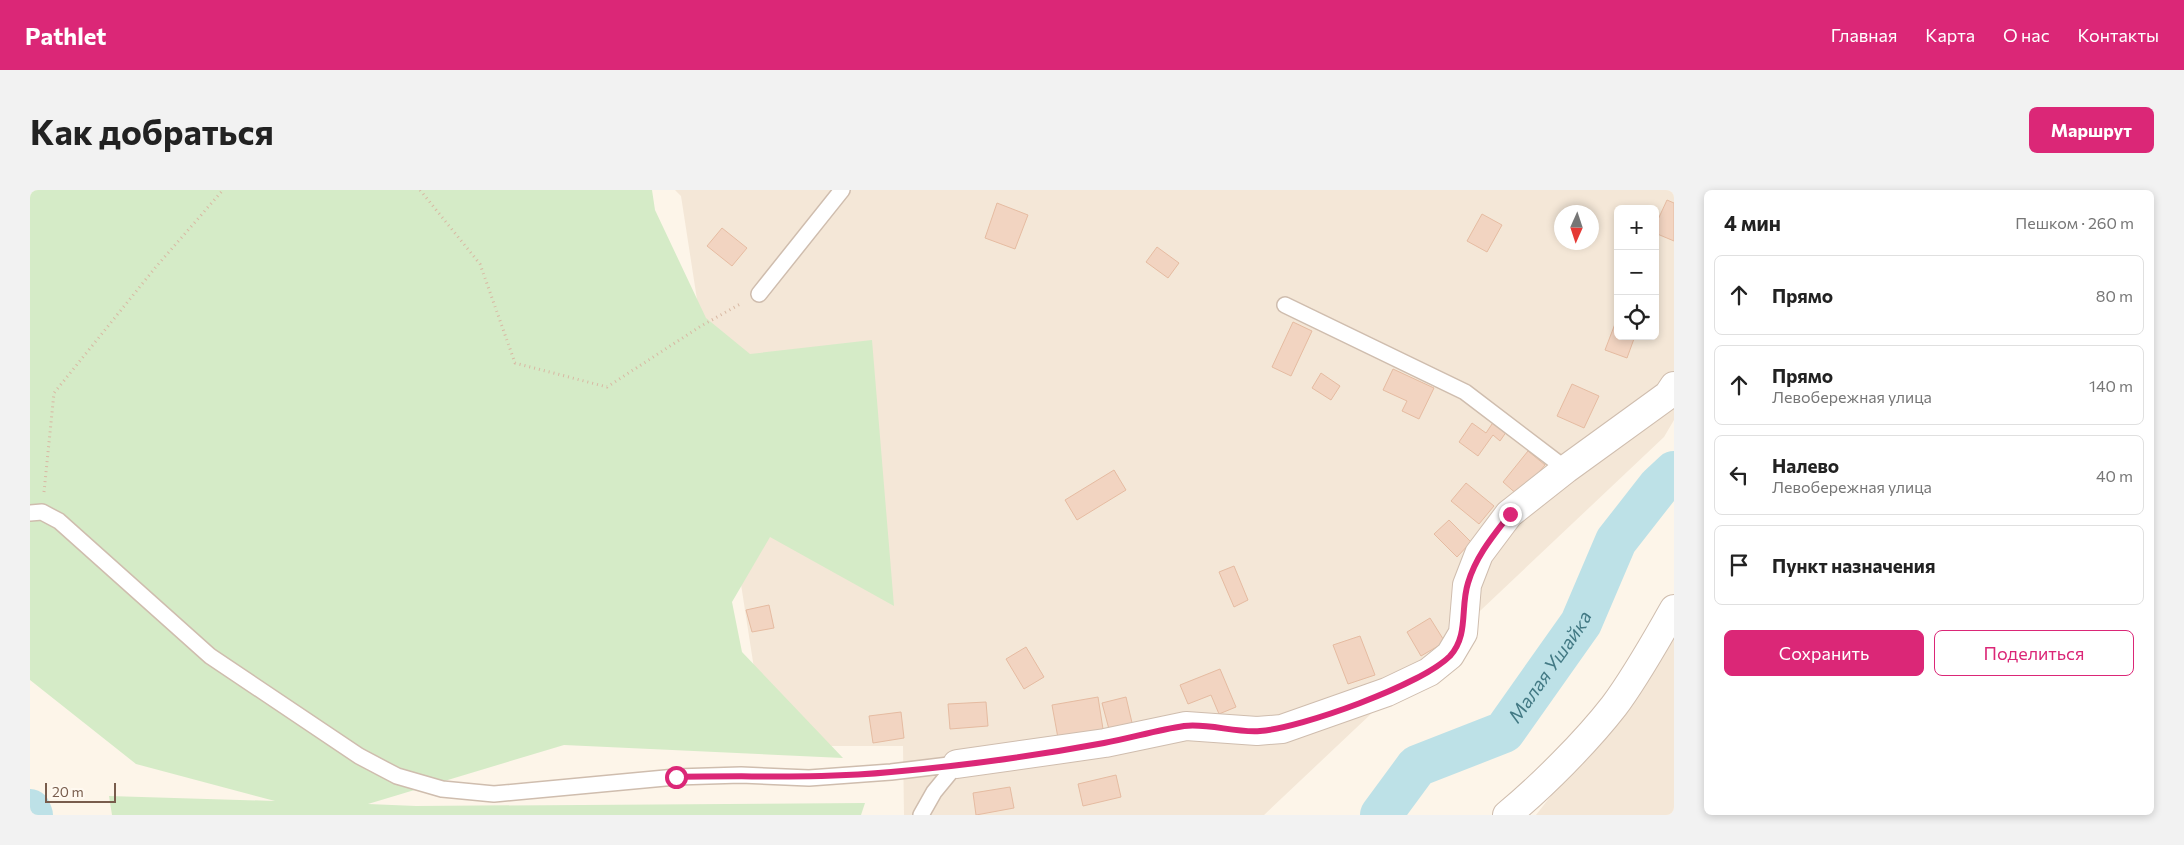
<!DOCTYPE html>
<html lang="ru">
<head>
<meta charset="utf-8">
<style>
	body { margin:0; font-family:Commissioner,sans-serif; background:#f2f2f2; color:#222 }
	.controls { position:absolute; right:15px; top:15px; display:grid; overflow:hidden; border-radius:8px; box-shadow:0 2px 8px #0003 }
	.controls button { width:45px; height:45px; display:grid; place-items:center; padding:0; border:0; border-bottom:1px solid #e0e0e0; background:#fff; color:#222; font:25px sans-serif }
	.compass { position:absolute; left:1524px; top:15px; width:45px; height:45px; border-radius:50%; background:#fff; box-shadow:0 2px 8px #0003; rotate:183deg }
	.scale { position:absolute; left:15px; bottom:12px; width:71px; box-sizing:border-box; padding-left:5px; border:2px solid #785c4c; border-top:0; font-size:14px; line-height:18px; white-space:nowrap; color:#785c4c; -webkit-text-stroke:4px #fff9f0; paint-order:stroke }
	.stop { position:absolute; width:15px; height:15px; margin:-11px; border:4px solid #db2777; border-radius:50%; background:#fff }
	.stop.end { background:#db2777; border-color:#fff; box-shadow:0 1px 5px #0008 }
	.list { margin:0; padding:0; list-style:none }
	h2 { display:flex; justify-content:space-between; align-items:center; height:65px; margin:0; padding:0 20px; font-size:21px }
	h2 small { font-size:16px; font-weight:400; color:#767676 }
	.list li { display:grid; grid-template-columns:32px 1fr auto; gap:15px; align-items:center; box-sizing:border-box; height:80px; margin:0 10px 10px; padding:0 10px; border:1px solid #e0e0e0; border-radius:8px }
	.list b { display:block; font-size:19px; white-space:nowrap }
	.list p { margin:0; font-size:16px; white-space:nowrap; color:#767676 }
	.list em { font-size:16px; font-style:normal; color:#767676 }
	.actions { display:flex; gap:10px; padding:15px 20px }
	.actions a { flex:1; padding:11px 0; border:1px solid #db2777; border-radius:8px; text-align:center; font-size:18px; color:#db2777 }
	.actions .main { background:#db2777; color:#fff }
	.icon { flex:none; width:28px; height:28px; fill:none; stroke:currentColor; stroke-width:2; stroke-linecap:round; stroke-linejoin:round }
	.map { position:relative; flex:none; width:1644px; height:625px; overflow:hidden; border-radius:8px }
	header { display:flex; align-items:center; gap:30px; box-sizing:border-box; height:70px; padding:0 25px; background:#db2777; color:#fff }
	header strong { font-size:24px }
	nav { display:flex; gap:28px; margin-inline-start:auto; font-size:18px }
	.intro { display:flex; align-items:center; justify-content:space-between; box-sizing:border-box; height:120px; padding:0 30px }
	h1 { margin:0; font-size:35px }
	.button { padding:12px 22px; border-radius:8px; background:#db2777; color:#fff; font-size:18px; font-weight:700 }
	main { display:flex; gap:30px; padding:0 30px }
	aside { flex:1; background:#fff; border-radius:8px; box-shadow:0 2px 8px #0003 }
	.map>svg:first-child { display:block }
	.residential { fill:#f4e7d7; fill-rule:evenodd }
	.green { fill:#d5ebc7 }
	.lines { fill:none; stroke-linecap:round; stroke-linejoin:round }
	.river { stroke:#bde1e7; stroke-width:42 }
	.building { fill:#f2d4c1; stroke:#e5bba1 }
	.lane-casing { stroke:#cfbdae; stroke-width:18 }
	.street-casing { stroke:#cfbdae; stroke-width:30 }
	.path { stroke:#d8b8a3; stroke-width:3; stroke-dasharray:1 4; stroke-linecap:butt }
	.lane { stroke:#fff; stroke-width:15 }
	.street { stroke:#fff; stroke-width:28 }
	.route { stroke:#db2777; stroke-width:6 }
	.labels { text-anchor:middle; stroke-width:5; stroke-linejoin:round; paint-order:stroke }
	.water-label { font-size:19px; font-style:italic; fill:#427984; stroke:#fff9f0 }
</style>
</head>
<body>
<header>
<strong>Pathlet</strong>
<nav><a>Главная</a><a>Карта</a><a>О нас</a><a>Контакты</a></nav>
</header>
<div class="intro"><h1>Как добраться</h1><a class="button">Маршрут</a></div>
<main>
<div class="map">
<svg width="1644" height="625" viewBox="0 0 1644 625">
	<rect width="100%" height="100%" fill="#fdf5e9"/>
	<path class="residential" d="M645 0H1644V230L1634 247 1234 625H874L873 556H736L651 6ZM1588 19H1625V146H1588ZM1532 22H1562V52H1532Z
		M1644 448V625H1506Z"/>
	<path class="green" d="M0 0H622L625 20 676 128 720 164 842 150 864 416 740 347 702 412 712 462 813 568 534 555 338 614 386 616 835 613 831 625H82L79 606 245 611 106 574 0 490Z"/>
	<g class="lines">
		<g class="river">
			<path d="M0 620 2 625"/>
			<path id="s1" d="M1351 625 1387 576 1474 542 1551 433 1586 351 1629 296 1644 282"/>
		</g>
	</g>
	<path class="building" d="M1637 10 1644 13V51L1625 43V36Z
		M967 13 998 25 985 59 955 48Z
		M1452 24 1472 35 1457 62 1437 51Z
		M692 38 717 58 702 76 677 56Z
		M1127 57 1149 73 1138 88 1116 72Z
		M1588 126V146H1605L1597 168 1575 160Z
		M1263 132 1282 141 1261 186 1242 177Z
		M1363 179 1404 198 1389 229 1372 221 1377 211 1353 200Z
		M1291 183 1310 196 1301 210 1282 198Z
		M1542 194 1569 206 1554 238 1527 226Z
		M1466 228 1479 238 1470 251 1463 245 1448 266 1429 252 1442 233 1456 243Z
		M1498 261 1515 275 1489 306 1473 292Z
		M1084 280 1096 300 1047 330 1035 310Z
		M1436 293 1464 316 1449 334 1421 311Z
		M1419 330 1441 352 1427 367 1404 344Z
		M1204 376 1218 410 1204 417 1189 382Z
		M739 415 744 438 722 442 716 420Z
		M1400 428 1415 452 1391 466 1377 442Z
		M1330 446 1345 485 1318 494 1303 455Z
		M996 457 1014 487 994 499 976 469Z
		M1190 479 1206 517 1189 524 1181 505 1158 514 1150 495Z
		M1068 507 1073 539 1028 548 1022 515Z
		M1096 507 1103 537 1080 543 1072 513Z
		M956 512 958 536 920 539 918 514Z
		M871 522 874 548 843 553 839 526Z
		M1086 585 1091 607 1053 616 1048 594Z
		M980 597 984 618 946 625 943 603Z"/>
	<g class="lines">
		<defs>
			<path id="lane" d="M729 104 812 0
				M1255 115 1435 202 1536 279
				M0 323 12 322 29 331 180 466 329 566 367 586 412 599 464 604 646 587 711 585 779 588 861 582 927 574
				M891 625 904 602 927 574"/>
			<path id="street" d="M927 574 1075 553 1156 536 1227 541 1252 539 1357 502 1399 482 1420 465 1433 443 1437 395 1449 364 1479 324 1536 279 1638 205 1644 196
				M1477 625C1512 596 1556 552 1584 516 1607 485 1625 452 1644 419"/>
		</defs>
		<use href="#lane" class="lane-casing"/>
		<use href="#street" class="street-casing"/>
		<path class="path" d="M390 0 450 74 485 173 577 197 671 136 712 113
			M14 302 24 203 125 78 193 0"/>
		<use href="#lane" class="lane"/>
		<use href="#street" class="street"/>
	</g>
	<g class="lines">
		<path class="route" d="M646 587C718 585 789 589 861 582 932 576 1004 566 1074 553 1101 548 1127 540 1154 536 1179 533 1205 543 1230 541 1271 538 1391 495 1420 466 1439 445 1430 418 1438 393 1446 366 1463 346 1480 324"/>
	</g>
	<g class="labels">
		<g class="water-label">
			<text dy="7" stroke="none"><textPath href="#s1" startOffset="234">Малая Ушайка</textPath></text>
		</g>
	</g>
</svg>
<div class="controls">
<button>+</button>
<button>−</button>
<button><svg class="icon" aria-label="locate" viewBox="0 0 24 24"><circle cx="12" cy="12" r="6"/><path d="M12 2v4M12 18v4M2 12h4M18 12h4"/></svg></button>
</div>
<svg class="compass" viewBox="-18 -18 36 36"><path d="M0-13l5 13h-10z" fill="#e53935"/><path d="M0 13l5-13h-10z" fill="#767676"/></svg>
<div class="scale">20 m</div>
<div class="stop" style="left:646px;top:587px"></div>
<div class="stop end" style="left:1480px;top:324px"></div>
</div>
<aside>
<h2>4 мин<small>Пешком · 260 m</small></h2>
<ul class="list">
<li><svg class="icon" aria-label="ahead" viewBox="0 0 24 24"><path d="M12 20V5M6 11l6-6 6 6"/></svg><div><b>Прямо</b></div><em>80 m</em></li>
<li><svg class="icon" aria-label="ahead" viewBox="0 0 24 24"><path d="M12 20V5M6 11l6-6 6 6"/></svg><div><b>Прямо</b><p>Левобережная улица</p></div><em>140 m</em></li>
<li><svg class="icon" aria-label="left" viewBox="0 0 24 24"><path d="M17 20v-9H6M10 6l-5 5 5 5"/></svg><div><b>Налево</b><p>Левобережная улица</p></div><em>40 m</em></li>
<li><svg class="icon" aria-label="arrive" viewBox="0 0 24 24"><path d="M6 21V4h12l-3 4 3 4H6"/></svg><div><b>Пункт назначения</b></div></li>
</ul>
<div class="actions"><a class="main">Сохранить</a><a>Поделиться</a></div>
</aside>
</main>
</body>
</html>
